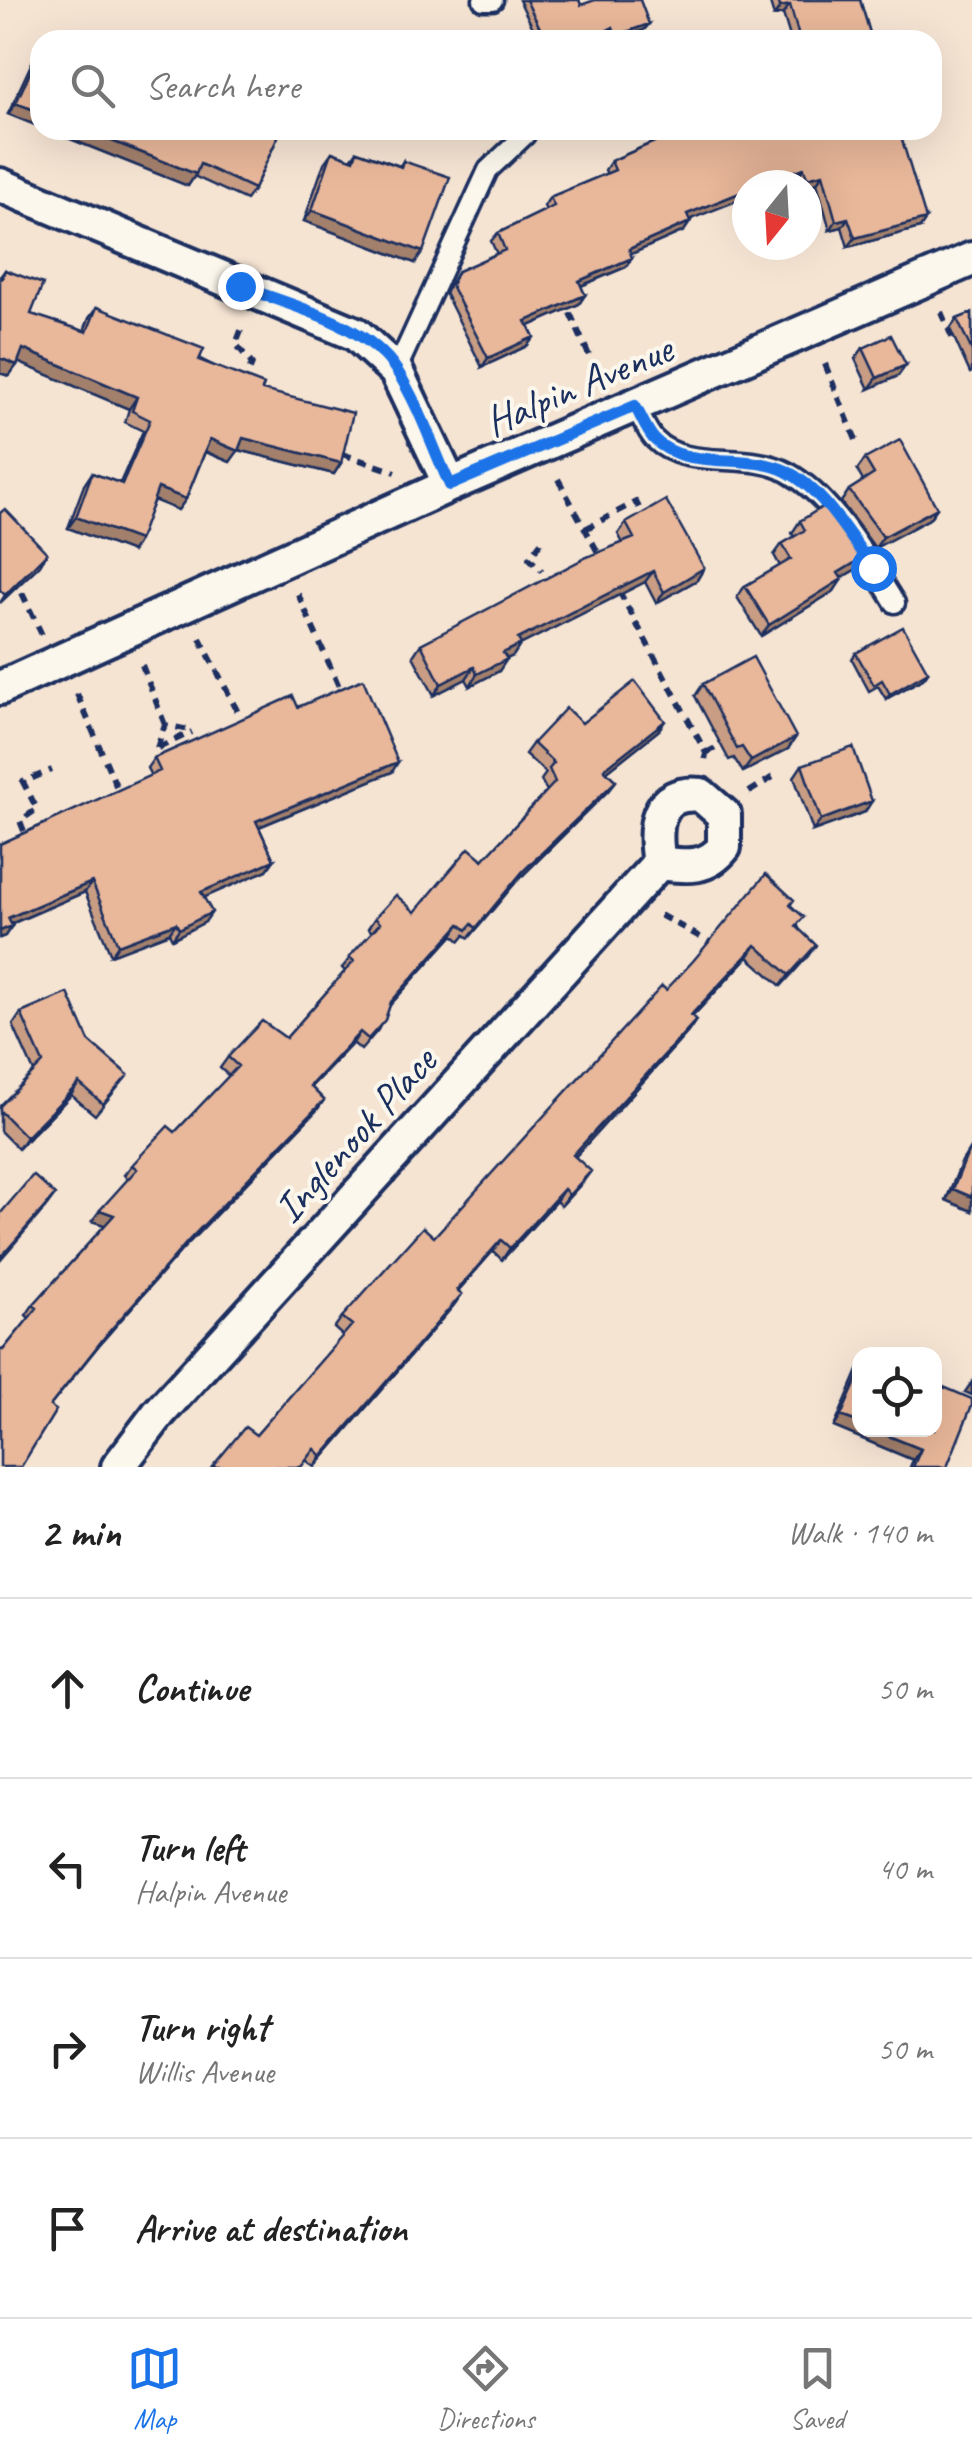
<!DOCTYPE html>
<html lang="en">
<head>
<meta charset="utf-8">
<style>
	body { margin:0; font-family:Caveat,sans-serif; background:#f2f2f2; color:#222 }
	.controls { position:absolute; right:30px; bottom:30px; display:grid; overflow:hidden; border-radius:20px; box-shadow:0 10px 40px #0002 }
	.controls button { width:90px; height:90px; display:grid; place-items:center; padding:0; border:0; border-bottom:2px solid #e0e0e0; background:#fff; color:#222; font:50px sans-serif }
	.compass { position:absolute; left:732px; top:170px; width:90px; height:90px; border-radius:50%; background:#fff; box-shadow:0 10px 40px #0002; rotate:198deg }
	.stop { position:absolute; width:30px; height:30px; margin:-22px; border:8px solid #1a73e8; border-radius:50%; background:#fff }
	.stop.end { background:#1a73e8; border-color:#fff; box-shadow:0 2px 10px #0008 }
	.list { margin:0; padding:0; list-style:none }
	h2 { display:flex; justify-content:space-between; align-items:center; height:130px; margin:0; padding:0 40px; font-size:42px }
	h2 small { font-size:32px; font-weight:400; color:#767676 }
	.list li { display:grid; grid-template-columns:65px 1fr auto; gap:30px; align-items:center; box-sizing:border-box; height:180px; padding:0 40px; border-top:2px solid #e0e0e0 }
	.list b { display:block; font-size:38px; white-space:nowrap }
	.list p { margin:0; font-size:32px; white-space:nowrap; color:#767676 }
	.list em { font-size:32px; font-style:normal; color:#767676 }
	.icon { flex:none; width:55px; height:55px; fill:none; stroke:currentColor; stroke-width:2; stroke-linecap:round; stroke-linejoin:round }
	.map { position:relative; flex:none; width:972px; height:1467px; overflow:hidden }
	.search { position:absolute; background:#fff; box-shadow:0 10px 40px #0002; left:30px; right:30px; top:30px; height:110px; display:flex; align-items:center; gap:25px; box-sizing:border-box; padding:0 35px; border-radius:30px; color:#767676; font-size:38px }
	.sheet { height:850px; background:#fff }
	nav { display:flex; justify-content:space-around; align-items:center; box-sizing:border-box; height:140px; border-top:2px solid #e0e0e0; background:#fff; font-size:28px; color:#767676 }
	nav a { display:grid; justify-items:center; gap:5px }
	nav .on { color:#1a73e8 }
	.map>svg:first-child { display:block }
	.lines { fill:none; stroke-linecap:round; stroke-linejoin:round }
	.lane-casing { stroke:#1b2f5e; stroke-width:25 }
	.street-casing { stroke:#1b2f5e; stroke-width:40 }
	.path { stroke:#1b2f5e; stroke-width:6; stroke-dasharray:10 8; stroke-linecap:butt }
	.lane { stroke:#fbf7ec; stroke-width:18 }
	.street { stroke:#fbf7ec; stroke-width:32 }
	.wall { fill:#c89d84; stroke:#1b2f5e; stroke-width:2.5 }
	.shaded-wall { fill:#a3806c; stroke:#1b2f5e; stroke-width:2.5 }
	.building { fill:#e9b79a; stroke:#1b2f5e; stroke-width:2.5 }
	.route { stroke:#1a73e8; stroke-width:12 }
	.labels { text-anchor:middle; stroke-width:8; stroke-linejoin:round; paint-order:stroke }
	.street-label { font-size:42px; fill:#1b2f5e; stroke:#fbf7ec }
</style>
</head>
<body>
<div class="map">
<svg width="972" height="1467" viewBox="0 0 972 1467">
	<rect width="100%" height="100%" fill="#f6e4d3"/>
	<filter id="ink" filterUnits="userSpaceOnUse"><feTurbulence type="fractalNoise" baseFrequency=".01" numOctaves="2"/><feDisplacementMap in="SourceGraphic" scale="20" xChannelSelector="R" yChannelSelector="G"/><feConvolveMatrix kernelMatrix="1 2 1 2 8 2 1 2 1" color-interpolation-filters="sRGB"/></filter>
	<g filter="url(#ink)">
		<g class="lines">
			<defs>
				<path id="lane" d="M483 0H493
					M396 371 488 170 525 135
					M635 406C641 416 646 430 654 439 686 472 748 450 787 472 834 498 867 559 895 603"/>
				<path id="street" d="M0 185 356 334 396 371 450 485
					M0 688 450 485 972 259
					M701 795 724 815V847C706 870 686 866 659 863 653 828 654 790 701 795Z
					M118 1467 159 1413 659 863"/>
			</defs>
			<use href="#lane" class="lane-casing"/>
			<use href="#street" class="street-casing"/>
			<path class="path" d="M941 312 955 344
				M570 313 601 382
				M825 364 858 445
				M243 386 252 364 236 344 244 323
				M342 454 396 472
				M558 479 601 558
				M585 529 636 502 644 517
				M541 542 529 558 542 571
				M619 591 706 753 705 761
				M22 593 42 635
				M298 594 341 691
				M200 638 244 724
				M142 665 165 725
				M77 694 120 795
				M157 748 165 725 194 731
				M158 748 192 732
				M706 753 721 745
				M749 792 773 777
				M24 831 20 821 37 809 23 782 52 770
				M660 915 711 943"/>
			<use href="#lane" class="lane"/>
			<use href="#street" class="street"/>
		</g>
		<path class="wall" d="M519 0H579L581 5 649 24 644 30 616 40H611L609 33 595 40H539Z
			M769 0H860L872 40H791L783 14 774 16Z
			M40 45V127L8 114Z
			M48 130H281L254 189 246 200 194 176 188 186Z
			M668 130H728L730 135 753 130 920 228 848 247 842 227 830 230 817 183 807 186 800 185 798 176 689 219 690 222 684 231 631 254 626 267 581 286 585 295 579 304 529 326 534 337 527 346 482 367 445 293 458 271 497 254 491 241 498 233 546 210 544 206 550 197 607 174 605 170 611 161 665 137Z
			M357 151 400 166 403 161 415 263 304 221 324 163 332 152 351 159Z
			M5 270 31 314 84 331 89 318 97 307 262 390 341 463 334 474 238 450 230 462 205 452 186 499 178 510 154 500 132 552 68 528 84 485 92 473 120 483 143 431 125 422 129 409 18 362 9 376 0 373V277Z
			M972 313V372L970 373 950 329 957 319Z
			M863 348 906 365 898 376 869 389 855 359Z
			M865 459 937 508 929 519 875 548 841 502 849 490 863 481 857 470Z
			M800 521 866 556 858 568 841 578 834 591 761 636 737 597 745 586 780 566 774 555 782 544 794 537 792 533Z
			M626 523 704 568 697 580 656 603 645 582 520 645 513 656 506 659 499 671 470 686 466 679 434 695 413 656 421 644 623 543 618 534Z
			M856 653 928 672 924 678 886 699 878 686 869 691 852 659Z
			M703 684 788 749 743 772 734 758 729 760 695 696Z
			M298 707 392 772 259 827 274 860 267 870 204 897 205 922 172 939 169 933 111 955 85 892 11 924 5 936 0 938V844L151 776 147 768 154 758Z
			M582 723 658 731 606 772 616 781 608 791 516 882 469 938 465 935 460 941 453 935 390 1005 378 1030 361 1050 353 1043 311 1087 324 1100 317 1110 181 1251 99 1345 50 1406 3 1350 29 1318 26 1315 33 1305 105 1225 92 1221 128 1179 124 1175 132 1165 175 1132 229 1076 220 1068 228 1057 286 1038 345 971 342 968 372 932 368 928 375 918 415 912 483 860 547 791 541 780 546 773 525 754 533 743Z
			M802 765 865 812 813 831 794 777Z
			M791 905 808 956 781 986 748 957 692 1017 696 1020 688 1032 575 1157 583 1182 561 1206 556 1201 502 1260 493 1251 458 1291 462 1294 454 1305 315 1467 307 1461 256 1435 343 1336 334 1328 342 1317 434 1237 666 990Z
			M21 1013 89 1041 128 1075 95 1115 71 1095 18 1149 0 1131V1106L34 1072 13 1025Z
			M969 1150 972 1211 946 1200 962 1161Z
			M860 1366V1430H934L947 1467H910L913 1460 834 1427Z"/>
		<path class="shaded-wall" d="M790 5 783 14 774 16 780 7Z
			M649 24 644 30 613 40 615 36Z
			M613 27 609 33 595 40H588Z
			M16 103 40 112V127L8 114Z
			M48 130H84L196 174 188 186Z
			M804 168 798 176 776 185H760Z
			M823 174 817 183 807 186 802 185 807 178Z
			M747 190V197L681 223 687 214Z
			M312 210 423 252 415 263 304 221Z
			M848 218 842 227 830 230 836 221Z
			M926 219 920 228 848 247 855 238Z
			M690 222 684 231 622 258 629 249Z
			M632 258 626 267 573 289 579 281Z
			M585 295 579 304 520 330 526 321Z
			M534 337 527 346 482 367 488 358Z
			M23 349 137 397 129 409 15 361Z
			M0 358 17 365 9 376 0 373Z
			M906 365 898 376 869 389 877 378Z
			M243 438 341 463 334 474 235 449Z
			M210 439 238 451 230 462 202 450Z
			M158 488 186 499 178 510 151 499Z
			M937 508 929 519 875 548 883 537Z
			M76 517 139 540 132 552 68 528Z
			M47 553 40 565 0 603 5 595Z
			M866 556 858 568 830 584 838 573Z
			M704 568 697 580 656 603 664 592Z
			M653 571 645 582 520 645 513 656 495 664 503 653 518 639Z
			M842 579 834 591 761 636 769 625Z
			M507 659 499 671 470 686 477 674Z
			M474 667 466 679 434 695 441 684Z
			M928 672 924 678 886 699 890 694Z
			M665 721 658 731 596 780 604 769Z
			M796 737 788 749 743 772 751 761Z
			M398 762 392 772 249 831 256 821Z
			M616 781 608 791 516 882 469 938 523 871Z
			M872 801 865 812 813 831 821 820Z
			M274 860 267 870 194 902 201 892Z
			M92 882 85 892 1 928 8 918Z
			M212 912 205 922 172 939 179 929Z
			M176 923 169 933 111 955 118 945Z
			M460 924 453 935 384 1012 391 1002Z
			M12 926 5 936 0 938V931Z
			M756 945 748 957 683 1027 691 1015Z
			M816 945 808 956 781 986 789 975Z
			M696 1020 688 1032 566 1167 573 1155Z
			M360 1032 353 1043 302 1096 310 1086Z
			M79 1083 71 1095 18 1149 26 1137Z
			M324 1100 317 1110 181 1251 99 1345 42 1416 107 1334 188 1241Z
			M591 1171 583 1182 561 1206 569 1195Z
			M564 1189 556 1201 502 1260 510 1248Z
			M953 1189 972 1197V1211L946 1200Z
			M55 1195 47 1206 0 1260V1258Z
			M100 1210 114 1215 107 1226 92 1221Z
			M501 1240 493 1251 449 1301 457 1290Z
			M462 1294 454 1305 315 1467 322 1456Z
			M972 1382V1395L965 1392Z
			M841 1416 860 1423V1430H874L921 1449 913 1460 834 1427Z"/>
		<path class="building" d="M526 0H579L581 5 595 0H640L649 24 615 36 613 27 588 40H546Z
			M778 0H860L872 40H800L790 5 780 7Z
			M48 34 65 40H45Z
			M40 51V112L16 103Z
			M84 130H281L254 189 200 164 196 174Z
			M671 130H728L730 135 753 130H899L926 219 855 238 848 218 836 221 823 174 807 178 804 168 760 185H747V190L687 214 690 222 629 249 632 258 579 281 585 295 526 321 534 337 488 358 451 285 458 271 505 250 498 233 554 206 550 197 615 170 611 161 673 134Z
			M357 151 401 167 403 161 450 177 423 252 312 210 332 152 354 160Z
			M5 270 43 284 31 314 87 332 97 307 204 349 199 360 264 385 262 390 353 413 341 463 243 438 238 451 210 439 186 499 158 488 139 540 76 517 92 473 122 484 150 420 132 411 137 397 23 349 17 365 0 358V277L2 278Z
			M972 313V351L957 319Z
			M891 335 906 365 877 378 863 348Z
			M900 440 937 508 883 537 849 490 874 474 865 459Z
			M666 500 704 568 664 592 653 571 518 639 521 644 503 653 507 659 477 674 474 667 441 684 421 644 587 557 634 538 626 523Z
			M827 504 866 556 838 573 842 579 769 625 745 586 791 559 782 544 805 530 800 521Z
			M5 509 47 553 5 595 0 590V513Z
			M903 627 928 672 890 694 882 680 874 685 856 653Z
			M753 657 796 737 751 761 742 747 737 749 703 684Z
			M363 679 398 762 256 821 274 860 201 892 212 912 179 929 176 923 118 945 92 882 8 918 12 926 0 931V844L160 771 154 758 293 696 298 707Z
			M635 681 665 721 604 769 616 781 523 871 476 928 472 924 467 930 460 924 391 1002 385 1020 368 1039 360 1032 310 1086 324 1100 188 1241 107 1334 50 1406 56 1410 21 1467H0V1348L3 1350 37 1308 33 1305 114 1215 100 1210 137 1169 132 1165 168 1126 175 1132 238 1066 228 1057 262 1021 286 1038 354 961 349 957 380 923 375 918 396 895 415 912 469 848 483 860 555 782 549 769 554 763 533 743 566 708 582 723Z
			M853 747 872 801 821 820 802 765Z
			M766 874 794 900 790 905 804 917 796 926 816 945 789 975 756 945 691 1015 696 1020 573 1155 591 1171 569 1195 564 1189 510 1248 501 1240 457 1290 462 1294 322 1456 315 1449 301 1467H212L245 1427 256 1435 352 1325 342 1317 423 1227 434 1237 662 986 666 990 693 961Z
			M68 993 89 1041 128 1075 103 1104 79 1083 26 1137 0 1111V1106L43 1063 21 1013Z
			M969 1150 972 1151V1197L953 1189Z
			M33 1175 55 1195 0 1258V1214Z
			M860 1373V1423L841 1416Z
			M934 1383 972 1399V1405L947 1467H913L921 1449 874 1430H934Z"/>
	</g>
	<g class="lines" filter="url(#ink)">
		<path class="route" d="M240 286C290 306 366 322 397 371 419 405 433 448 450 485L635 406C641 416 646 430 654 439 684 471 747 452 786 471 824 490 848 535 873 568"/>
	</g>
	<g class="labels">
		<g class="street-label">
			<text transform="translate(578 384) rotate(-23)" y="15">Halpin Avenue</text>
			<text transform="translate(354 1134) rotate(-48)" y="15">Inglenook Place</text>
		</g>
	</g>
</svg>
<div class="controls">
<button><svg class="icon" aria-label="locate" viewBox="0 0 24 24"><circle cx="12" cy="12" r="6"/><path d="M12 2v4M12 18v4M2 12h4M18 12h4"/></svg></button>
</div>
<svg class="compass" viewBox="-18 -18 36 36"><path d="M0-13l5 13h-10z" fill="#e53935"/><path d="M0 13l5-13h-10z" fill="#767676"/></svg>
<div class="stop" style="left:873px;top:568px"></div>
<div class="stop end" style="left:240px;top:286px"></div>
<div class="search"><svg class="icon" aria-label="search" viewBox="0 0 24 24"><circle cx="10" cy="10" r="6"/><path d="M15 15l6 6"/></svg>Search here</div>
</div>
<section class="sheet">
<h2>2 min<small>Walk · 140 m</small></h2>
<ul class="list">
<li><svg class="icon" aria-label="ahead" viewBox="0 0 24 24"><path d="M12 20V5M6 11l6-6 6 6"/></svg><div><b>Continue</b></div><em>50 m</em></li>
<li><svg class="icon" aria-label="left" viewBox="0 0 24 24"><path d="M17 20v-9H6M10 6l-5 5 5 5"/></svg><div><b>Turn left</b><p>Halpin Avenue</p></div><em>40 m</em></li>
<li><svg class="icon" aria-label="right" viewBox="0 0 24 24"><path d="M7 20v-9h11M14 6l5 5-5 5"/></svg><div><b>Turn right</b><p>Willis Avenue</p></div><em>50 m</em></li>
<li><svg class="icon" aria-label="arrive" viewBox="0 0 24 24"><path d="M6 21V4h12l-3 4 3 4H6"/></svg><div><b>Arrive at destination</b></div></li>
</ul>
</section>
<nav>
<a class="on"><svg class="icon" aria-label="map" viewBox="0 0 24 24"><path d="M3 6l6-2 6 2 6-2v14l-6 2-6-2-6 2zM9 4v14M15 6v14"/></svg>Map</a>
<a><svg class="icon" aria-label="directions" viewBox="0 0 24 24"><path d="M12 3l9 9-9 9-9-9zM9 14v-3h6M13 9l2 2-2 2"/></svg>Directions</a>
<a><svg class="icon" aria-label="saved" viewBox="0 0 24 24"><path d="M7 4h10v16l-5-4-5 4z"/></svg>Saved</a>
</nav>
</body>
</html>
